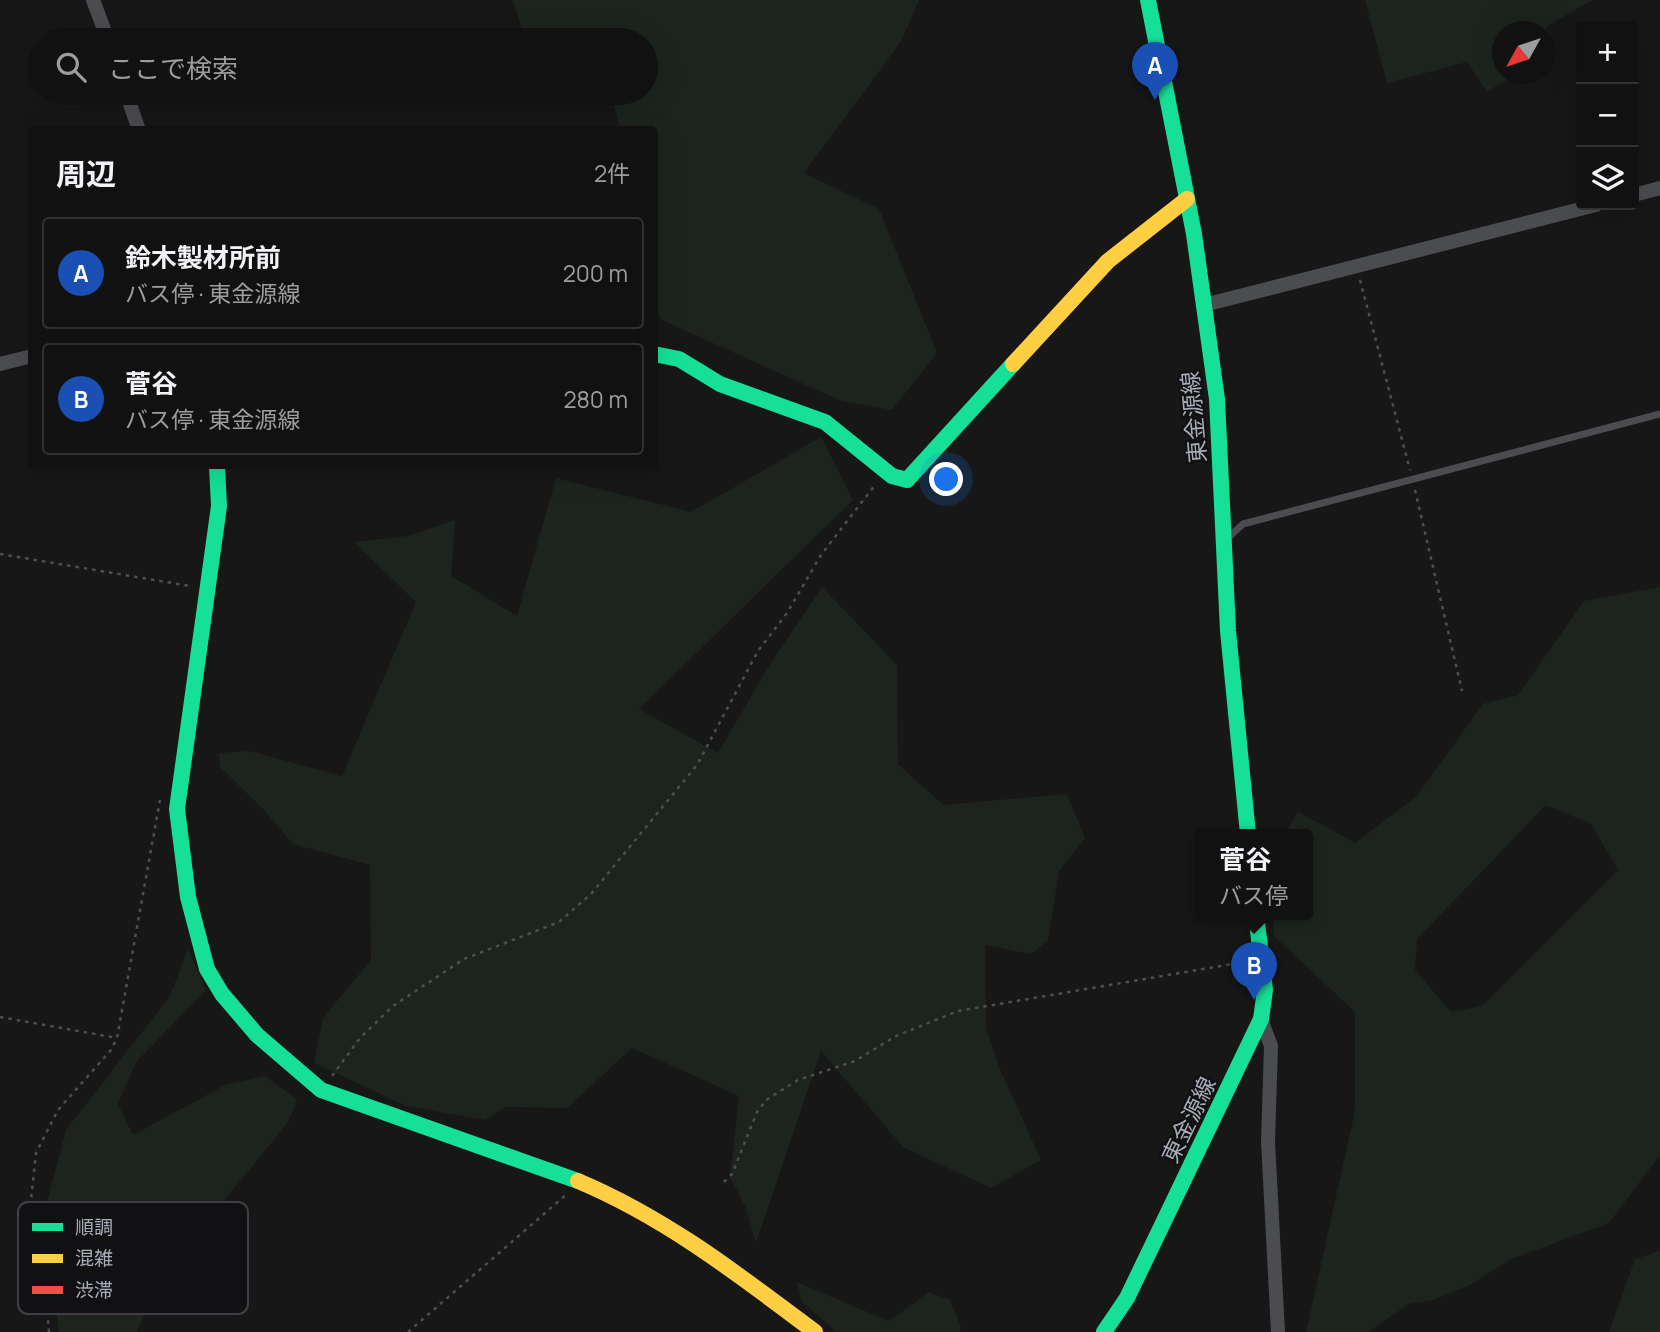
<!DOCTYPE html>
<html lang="ja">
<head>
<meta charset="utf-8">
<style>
	body { margin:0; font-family:Manrope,"Noto Sans JP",sans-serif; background:#1e1f1f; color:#f1f3f6 }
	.controls { position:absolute; right:21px; top:21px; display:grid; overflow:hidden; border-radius:7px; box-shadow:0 7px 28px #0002 }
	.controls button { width:63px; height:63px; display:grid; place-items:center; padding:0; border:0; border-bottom:2px solid #303131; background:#111; color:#f1f3f6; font:35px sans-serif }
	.compass { position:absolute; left:1492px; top:21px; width:63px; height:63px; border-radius:50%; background:#111; box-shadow:0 7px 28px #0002; rotate:230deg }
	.you { position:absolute; left:947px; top:480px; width:24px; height:24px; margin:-18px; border:5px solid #fff; border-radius:50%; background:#1a73e8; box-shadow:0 0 0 10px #1a73e833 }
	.badge { display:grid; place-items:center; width:46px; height:46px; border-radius:50%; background:#db2777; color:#fff; font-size:23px; font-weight:700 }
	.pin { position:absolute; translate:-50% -58px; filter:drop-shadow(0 2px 4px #0008) }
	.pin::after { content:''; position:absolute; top:37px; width:24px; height:21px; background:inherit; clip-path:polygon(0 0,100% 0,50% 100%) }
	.popup { position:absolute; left:1194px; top:829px; width:119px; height:91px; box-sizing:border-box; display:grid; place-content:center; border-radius:7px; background:#111; filter:drop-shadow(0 2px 5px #0005); font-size:23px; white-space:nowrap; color:#9c9d9f }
	.popup b { font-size:26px; color:#f1f3f6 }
	.popup::after { content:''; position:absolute; left:50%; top:100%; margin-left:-14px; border:14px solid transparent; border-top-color:#111 }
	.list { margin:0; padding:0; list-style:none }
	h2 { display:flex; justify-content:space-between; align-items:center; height:91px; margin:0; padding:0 28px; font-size:30px }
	h2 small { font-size:23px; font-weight:400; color:#9c9d9f }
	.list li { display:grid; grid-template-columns:46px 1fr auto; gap:21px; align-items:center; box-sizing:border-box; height:112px; margin:0 14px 14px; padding:0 14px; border:2px solid #303131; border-radius:7px }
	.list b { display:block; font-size:26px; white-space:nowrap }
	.list p { margin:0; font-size:23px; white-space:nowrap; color:#9c9d9f }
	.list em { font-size:23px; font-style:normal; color:#9c9d9f }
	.icon { flex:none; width:38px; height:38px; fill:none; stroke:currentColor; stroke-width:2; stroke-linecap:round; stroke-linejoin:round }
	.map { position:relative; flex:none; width:1660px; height:1332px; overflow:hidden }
	.search { position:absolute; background:#111; box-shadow:0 7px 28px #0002; left:28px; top:28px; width:630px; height:77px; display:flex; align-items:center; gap:18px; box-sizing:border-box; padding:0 24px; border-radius:38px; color:#9c9d9f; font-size:26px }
	.panel { position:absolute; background:#111; box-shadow:0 7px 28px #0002; left:28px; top:126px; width:630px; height:343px; border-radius:7px }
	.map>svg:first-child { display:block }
	.green { fill:#1d241e; fill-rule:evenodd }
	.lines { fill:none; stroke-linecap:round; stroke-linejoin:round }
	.path { stroke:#4d4e52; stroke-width:2.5; stroke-dasharray:3.5 5; stroke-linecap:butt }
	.lane { stroke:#4b4c50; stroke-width:7 }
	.street { stroke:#4b4c50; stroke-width:14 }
	.fast { stroke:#16e098; stroke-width:16 }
	.slow { stroke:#ffcf43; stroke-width:16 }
	.labels { text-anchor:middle; stroke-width:5; stroke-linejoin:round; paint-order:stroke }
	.street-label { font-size:23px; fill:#a8adb8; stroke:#111113 }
	.key { fill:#111113; stroke:#3e4045; stroke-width:2 }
	.key-label { font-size:19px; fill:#a8adb8 }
</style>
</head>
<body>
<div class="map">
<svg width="1660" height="1332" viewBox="0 0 1660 1332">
	<rect width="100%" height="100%" fill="#171717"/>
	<path class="green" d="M513 0H919L902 40 804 173 879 209 937 353 892 410 841 401 662 320 654 308V130L620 129 611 93H646V40H525Z
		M1365 0H1593L1547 26 1545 59 1544 32H1502V74H1520L1487 91 1467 62 1387 83Z
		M821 437 853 500 639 709 718 753 769 666 822 587 897 665 898 764 943 805 1067 794 1085 838 1059 871 1048 940 1031 954 985 945 986 1028 1000 1069 1041 1160 991 1188 903 1147 821 1051 756 1243 745 1206 730 1177 739 1096 632 1048 567 1108 506 1107 485 1120 406 1106 314 1063 323 1018 371 960 370 865 293 844 265 811 220 767 219 753 249 751 342 776 416 602 354 542 408 536 455 520 451 576 517 616 556 478 691 512Z
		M1660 587V1155L1609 1223 1511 1259 1470 1285 1433 1300 1409 1304 1368 1332H1306L1355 1111V1012L1274 936 1273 914H1308V834H1284L1298 812 1355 843 1416 797 1483 704 1518 695 1584 601ZM1546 805 1591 824 1618 870 1482 1006 1451 1012 1415 970 1417 939Z
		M188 949 206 990 136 1062 118 1104 133 1135 227 1084 265 1076 297 1099 289 1121 159 1281 137 1332H59L43 1217 66 1130 170 996Z
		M1660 1251V1332H1609L1635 1259Z
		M797 1282 889 1321 929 1292 950 1300 961 1327 960 1332H837L802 1302Z"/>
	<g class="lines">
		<path class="path" d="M1360 280 1410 470
			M1415 490 1462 691
			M0 554 190 586
			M0 1017 117 1038
			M332 1076 360 1038 393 1006 464 959 559 922 591 894 697 765 758 651 787 613 821 555 875 485
			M724 1182 732 1174 757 1112 766 1100 798 1080 855 1061 896 1036 958 1011 1244 962
			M49 1332 43 1258 31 1200 36 1153 58 1110 111 1050 117 1038 160 800
			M408 1332 567 1194"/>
		<path class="lane" d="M1229 537 1243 524 1660 414"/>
		<path class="street" d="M93 0 108 40
			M126 93 139 130
			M1634 195 1660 188
			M1204 305 1596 205
			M0 364 32 356
			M1261 1019 1271 1046 1268 1141 1278 1332"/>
		<path class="fast" d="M1148 0 1194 234 1217 399 1228 631 1248 834
			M654 354 679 359 720 384 825 422 892 476 907 480 1013 364
			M217 466 219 506 177 809 188 897 207 969 222 994 257 1035 321 1090 578 1181
			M1104 1332 1127 1298 1261 1019 1265 990 1256 914"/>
		<path class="slow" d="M1013 364 1108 261 1187 199
			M578 1181C666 1218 739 1275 815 1332"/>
	</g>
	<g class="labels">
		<g class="street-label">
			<text transform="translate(1194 417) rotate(-95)" y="8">東金源線</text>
			<text transform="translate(1189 1120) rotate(-64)" y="8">東金源線</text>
		</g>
	</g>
	<rect x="18" y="1202" width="230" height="112" rx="10" class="key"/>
	<rect x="32" y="1223" width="31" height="8" fill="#16e098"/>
	<rect x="32" y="1254" width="31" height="9" fill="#ffcf43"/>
	<rect x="32" y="1286" width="31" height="8" fill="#f24e42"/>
	<g class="key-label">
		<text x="75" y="1234">順調</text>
		<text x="75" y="1265">混雑</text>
		<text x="75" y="1297">渋滞</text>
	</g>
</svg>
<div class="controls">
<button>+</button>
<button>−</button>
<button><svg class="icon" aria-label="layers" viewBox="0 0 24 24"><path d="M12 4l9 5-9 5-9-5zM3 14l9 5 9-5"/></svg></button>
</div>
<svg class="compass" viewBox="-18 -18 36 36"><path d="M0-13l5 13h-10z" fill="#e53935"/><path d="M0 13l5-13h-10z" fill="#9c9d9f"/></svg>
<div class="you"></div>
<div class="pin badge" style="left:1155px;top:100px;background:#1a4fb4">A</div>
<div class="pin badge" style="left:1254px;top:1000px;background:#1a4fb4">B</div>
<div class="popup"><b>菅谷</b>バス停</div>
<div class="search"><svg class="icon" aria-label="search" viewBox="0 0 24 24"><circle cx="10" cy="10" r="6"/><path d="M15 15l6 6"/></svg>ここで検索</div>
<section class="panel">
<h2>周辺<small>2件</small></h2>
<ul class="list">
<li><span class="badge" style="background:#1a4fb4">A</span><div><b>鈴木製材所前</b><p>バス停 · 東金源線</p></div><em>200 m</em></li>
<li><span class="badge" style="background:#1a4fb4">B</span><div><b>菅谷</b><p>バス停 · 東金源線</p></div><em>280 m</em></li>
</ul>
</section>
</div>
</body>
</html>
